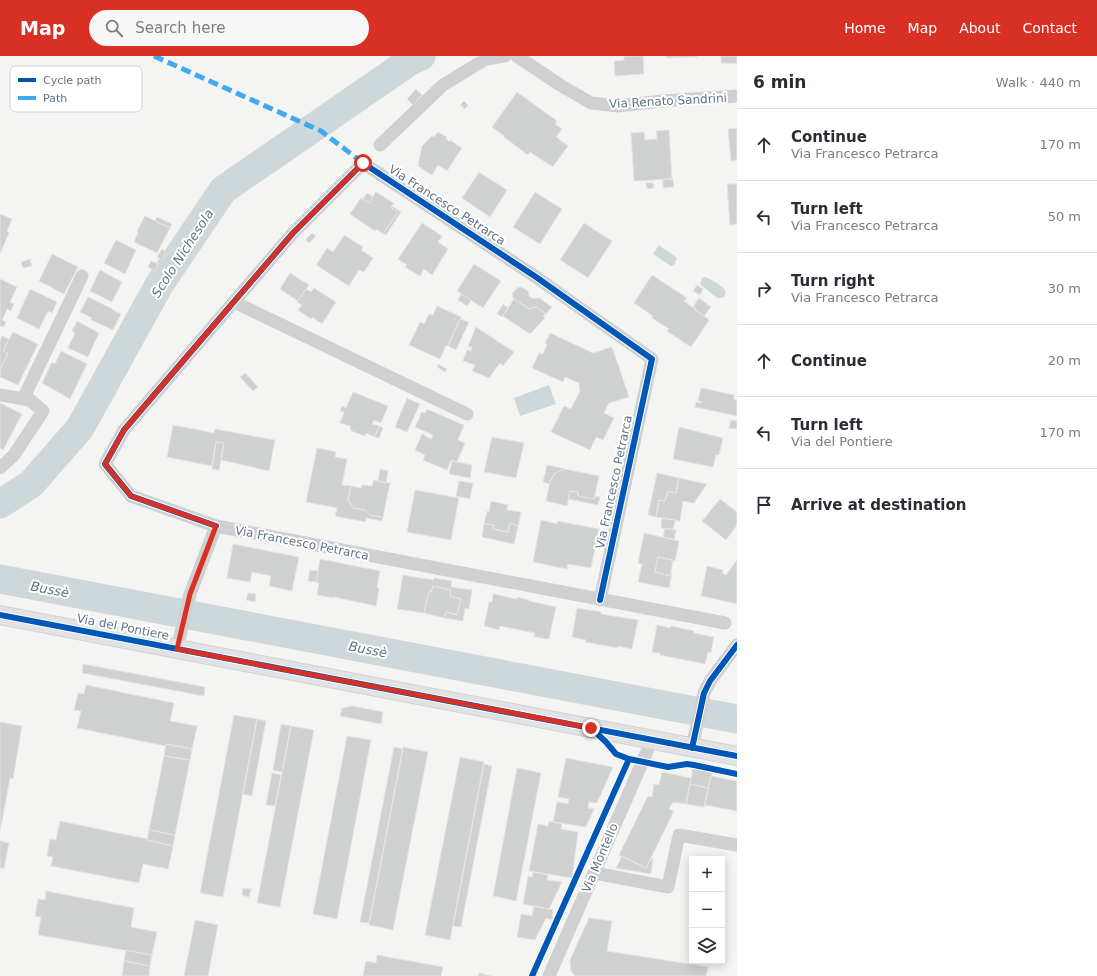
<!DOCTYPE html>
<html lang="en">
<head>
<meta charset="utf-8">
<style>
	body { margin:0; font-family:"DejaVu Sans",sans-serif; background:#f7f7f7; color:#2b2b33 }
	.controls { position:absolute; right:12px; bottom:12px; display:grid; overflow:hidden; border-radius:0px; box-shadow:0 2px 10px #0003 }
	.controls button { width:36px; height:36px; display:grid; place-items:center; padding:0; border:0; border-bottom:1px solid #e1e1e2; background:#fff; color:#2b2b33; font:20px sans-serif }
	.stop { position:absolute; width:12px; height:12px; margin:-9px; border:3px solid #d93025; border-radius:50%; background:#fff }
	.stop.end { background:#d93025; border-color:#fff; box-shadow:0 1px 4px #0008 }
	.list { margin:0; padding:0; list-style:none }
	h2 { display:flex; justify-content:space-between; align-items:center; height:52px; margin:0; padding:0 16px; font-size:17px }
	h2 small { font-size:13px; font-weight:400; color:#7c7c81 }
	.list li { display:grid; grid-template-columns:26px 1fr auto; gap:12px; align-items:center; box-sizing:border-box; height:72px; padding:0 16px; border-top:1px solid #e1e1e2 }
	.list b { display:block; font-size:15px; white-space:nowrap }
	.list p { margin:0; font-size:13px; white-space:nowrap; color:#7c7c81 }
	.list em { font-size:13px; font-style:normal; color:#7c7c81 }
	.icon { flex:none; width:22px; height:22px; fill:none; stroke:currentColor; stroke-width:2; stroke-linecap:round; stroke-linejoin:round }
	.map { position:relative; flex:none; width:737px; height:920px; overflow:hidden }
	header { display:flex; align-items:center; gap:24px; box-sizing:border-box; height:56px; padding:0 20px; background:#d93025; color:#fff }
	header strong { font-size:19px }
	nav { display:flex; gap:22px; margin-inline-start:auto; font-size:14px }
	.search { width:280px; height:36px; background:#f7f7f7; display:flex; align-items:center; gap:10px; box-sizing:border-box; padding:0 14px; border-radius:22px; color:#7c7c81; font-size:15px }
	main { display:flex }
	aside { flex:1; background:#fff }
	.map>svg:first-child { display:block }
	.water { fill:#ced7da }
	.lines { fill:none; stroke-linecap:round; stroke-linejoin:round }
	.river { stroke:#ced7da; stroke-width:29 }
	.building { fill:#cfd1d1; stroke:#e4e4e2 }
	.secondary-casing { stroke:#d0d2d3; stroke-width:20 }
	.minor { stroke:#cfd0d1; stroke-width:13 }
	.secondary { stroke:#e1e2e3; stroke-width:18 }
	.quiet { stroke:#3fa9f5; stroke-width:5; stroke-dasharray:10 5; stroke-linecap:butt }
	.cycleway-casing { stroke:#fff; stroke-width:8 }
	.cycleway { stroke:#0057b8; stroke-width:6 }
	.route { stroke:#d93025; stroke-width:5 }
	.labels { text-anchor:middle; stroke-width:4; stroke-linejoin:round; paint-order:stroke }
	.street-label { font-size:12px; fill:#617486; stroke:#fff }
	.water-label { font-size:13px; font-style:italic; fill:#5d7783; stroke:#fff }
	.key { fill:#fff; stroke:#d0d5db; stroke-width:1 }
	.key-label { font-size:11px; fill:#617486 }
</style>
</head>
<body>
<header>
<strong>Map</strong>
<div class="search"><svg class="icon" aria-label="search" viewBox="0 0 24 24"><circle cx="10" cy="10" r="6"/><path d="M15 15l6 6"/></svg>Search here</div>
<nav><a>Home</a><a>Map</a><a>About</a><a>Contact</a></nav>
</header>
<main>
<div class="map">
<svg width="737" height="920" viewBox="0 0 737 920">
	<rect width="100%" height="100%" fill="#f4f5f2"/>
	<path class="water" d="M659 189 677 202 674 209 671 210 653 198Z
		M705 221C709 222 723 230 725 234 726 237 725 238 724 241L720 242H717L700 228 702 222Z
		M549 329 556 348 520 360 514 342Z"/>
	<g class="lines">
		<path class="river" d="M0 448 31 428 80 372 159 229 223 134 410 5 421 0
			M0 523 737 663"/>
	</g>
	<path class="building" d="M624 0H643L644 18 615 20 614 5 624 4Z
		M666 0H697V1L666 2Z
		M721 0H737V8L721 7Z
		M416 33 422 39 413 49 407 43Z
		M517 36 557 65 555 68 562 73 556 81 568 90 553 111 530 96 528 99 504 81V80L492 71Z
		M464 45 468 49 465 53 460 49Z
		M737 72V104L731 105 728 73Z
		M669 74 672 123 634 125 631 77 644 76 645 84 657 83 656 75Z
		M438 76 447 81 446 83 449 86 450 84 462 92 447 115 438 109 432 119 418 110 422 90 432 80 434 81Z
		M479 116 507 134 490 161 462 142Z
		M663 123H673L674 131 663 132Z
		M646 127H653L654 132 647 133Z
		M727 128H737V168L730 169Z
		M376 136 394 147 391 152 398 156 383 178 376 173 375 175 350 158 361 142 369 147Z
		M535 136 562 153 540 188 513 171Z
		M367 137 373 141 369 147 363 143Z
		M392 150 401 156 386 179 383 178 398 156 391 152Z
		M0 158 12 163 7 175 9 177 0 198Z
		M145 160 170 172 157 197 134 186 138 176 137 175Z
		M157 161 172 168 170 172 155 165Z
		M422 167 442 180 438 186 448 193 432 219 424 213 420 220 405 211 407 209 398 203Z
		M584 167 612 185 588 222 560 204Z
		M312 177 316 180 309 187 305 184Z
		M344 179 363 191 361 194 373 202 364 216 359 214 349 230 316 209 327 192 333 196Z
		M116 184 136 194 125 218 104 207Z
		M162 193 166 196 162 204 157 201Z
		M52 198 78 211 64 238 39 225Z
		M30 203 32 210 23 212 21 206Z
		M151 205 158 208 155 215 148 211Z
		M474 208 501 225 483 252 457 235Z
		M100 214 122 226 112 246 90 235Z
		M290 217 309 229 298 245 280 233Z
		M652 219 687 242 684 245 709 264 691 291 667 275 669 273 652 262 653 260 634 247Z
		M0 223 17 231 10 246 14 248 11 255 7 253 2 264 6 266 4 271 0 270Z
		M697 229 703 233 700 239 693 235Z
		M521 231 528 235 529 240 533 243 539 242 552 251 546 258 536 251 529 253 514 243V244L512 238 517 232Z
		M314 232 336 246 322 268 312 261 311 263 298 254 302 249 297 246 306 233 311 236Z
		M30 233 57 246 52 257 48 255 39 273 17 262Z
		M461 238 471 244 467 250 458 244Z
		M88 241 113 253V254L121 258 113 274 91 264 92 262 80 256Z
		M699 242 711 251 704 260 695 254 696 253 693 251Z
		M514 243 529 253 536 251 546 258 543 260 545 262 530 278 503 260Z
		M503 248 508 252 502 261 497 258Z
		M437 250 461 261 448 290 446 289 440 303 409 289 420 266 424 268 429 258 433 259Z
		M460 263 469 266 456 294 448 290Z
		M77 265 99 277 88 301 68 292 75 277 72 275Z
		M476 271 514 296 503 310 500 307 489 322 472 315 475 309 463 305 467 294 471 295 472 291 468 290Z
		M13 276 38 288 18 329 0 321V314L8 297 3 295Z
		M550 277 593 297 612 291 629 341 609 347 604 357 614 362 603 384 596 381 590 394 551 376 564 350 571 353 580 335 579 327 565 321 563 326 532 312 539 297 543 298 547 288 545 287Z
		M2 280 9 283 3 295 8 297 0 314V285Z
		M61 295 87 308 70 343 42 327 52 306 55 308Z
		M438 308 447 313 445 316 437 311Z
		M245 317 258 331 253 335 240 321Z
		M701 332 734 339V343L737 344V360L695 351 696 346 701 347V345H698Z
		M353 336 388 350 381 367 374 364 372 368 379 370 375 381 366 377 365 380 351 375 350 370 340 367 344 356 340 355 342 350 346 352Z
		M407 342 420 348 407 376 395 371Z
		M0 347 22 358 3 394 0 392Z
		M427 353 464 369 458 384 465 387 457 406 451 404 447 414 423 404 425 399 415 394 422 378 431 383 433 379 415 371 422 356 425 357Z
		M731 364 737 365V373L729 372Z
		M173 369 214 377 215 373 275 384 269 415 221 404 224 387 216 386 212 410 167 401Z
		M379 370 383 372 379 382 375 381Z
		M679 371 723 382 719 399H716L713 411 673 403Z
		M492 381 524 387 516 422 484 416Z
		M216 386 224 387 219 414 212 413Z
		M317 392 336 396 335 401 347 403 342 429 351 430 348 444 353 452 365 454 370 459 383 461 382 465 366 462V466L335 460 337 452 306 446Z
		M452 405 472 409 470 422 449 418Z
		M547 409 565 413 555 417 549 428 543 426Z
		M380 413 388 415 386 427 378 425Z
		M565 413 599 420 594 443 578 440V436L570 435 567 450 546 445 550 425 555 417Z
		M657 417 679 422 676 437 668 435 665 445 659 444 656 461 648 459Z
		M679 422 707 428 694 447 683 445 680 465 656 461 659 444 665 445 668 435 676 437Z
		M374 424 390 427 383 461 370 459 365 454 353 452 348 444 351 430 361 432 362 429 372 430Z
		M459 425 473 427 470 443 456 440Z
		M415 434 459 442 451 484 407 476Z
		M570 435 578 436V440L594 443 595 440 600 441 598 449 568 443Z
		M720 443 737 456V469L726 484 702 465Z
		M491 445 508 449 507 454 521 456 518 470 510 467 508 476 493 473 494 469 484 468 487 455 489 456Z
		M662 462 675 464 673 474 661 472Z
		M541 464 557 468V465L599 473 591 512 568 508 567 513 533 506Z
		M510 467 518 470 514 488 482 481 484 468 494 469 493 473 508 476Z
		M665 472 676 474 674 483 663 481Z
		M644 477 679 485 675 505 658 501 655 516 670 520 671 517H672L669 532 638 526 642 508 638 507Z
		M233 488 299 501 292 535 269 530 271 520 252 516 250 526 227 522Z
		M658 501 673 504 670 520 655 516Z
		M320 503 380 515 377 531 379 532 376 550 334 541V542L317 539 319 527 316 526Z
		M737 504V548L701 540 707 510 723 514 722 517 726 519Z
		M310 514 318 515 316 526 308 525Z
		M403 519 433 524 434 522 452 525 451 531 472 534 469 553 465 552 463 565 444 562 446 556 457 559 461 543 450 540 451 534 433 530 431 536H429L424 557 397 553Z
		M433 530 451 534 450 540 461 543 457 559 446 556 444 562 424 557 429 536H431Z
		M248 537 256 538 255 546 246 544Z
		M493 538 517 543V541L529 544V545L556 551 549 583 534 581 535 577 500 570 499 574 484 570 489 546H492Z
		M577 552 601 556V558L638 564 632 593 618 590V592L585 586 586 584 572 581Z
		M657 569 670 572 671 570 694 575V577L714 581 711 597 708 596 705 608 660 599V597L652 596Z
		M83 608 205 631 204 640 82 617Z
		M86 629 174 647 170 665 197 670 192 693 166 688V690L77 672 81 655 74 654 78 637 84 638Z
		M352 650 383 656 381 668 340 660 342 652Z
		M234 659 257 663 223 841 200 837Z
		M257 663 266 665 252 740 243 738Z
		M0 666 22 670 13 723 10 722 0 776Z
		M281 668 291 670 282 716 273 714Z
		M291 670 314 674 280 851 257 847Z
		M347 680 371 684 337 863 313 858Z
		M166 688 192 693 190 704 164 700Z
		M394 691 403 693 369 867 360 866Z
		M403 691 428 696 393 874 369 869Z
		M164 700 190 704 175 779 149 774Z
		M460 701 484 706 450 884 425 879Z
		M566 702 613 711 597 747 589 746 588 752 594 753 586 771 553 766 557 746 568 748 569 743 558 741Z
		M484 708 492 710 461 871 453 870Z
		M517 712 541 717 516 845 493 840Z
		M693 712 712 716 708 732 690 728Z
		M662 716 691 722 686 748 673 746 669 753 674 755 646 812 619 799 648 740 652 741 654 728 659 729Z
		M272 717 281 719 275 750 266 749Z
		M711 720 737 725V755L705 749Z
		M690 728 708 732 704 751 686 748Z
		M60 765 147 783V784L173 790 168 813 143 808 139 827 51 810 53 801 47 800 50 783 56 784Z
		M549 765 562 768 561 773 578 776 572 822 529 815 538 768 548 770Z
		M149 774 175 779 173 790 147 784Z
		M0 785 9 787 4 812H0Z
		M622 800 646 812 651 803H653L651 818 616 812Z
		M533 816 548 819 547 824 562 826 549 853 523 848 528 820 532 821Z
		M243 832 251 833 249 841 242 839Z
		M46 835 134 852 131 871 157 876 152 899 38 879 41 861 35 860 38 843 45 844Z
		M534 850 553 854 552 864 546 862 535 884 517 881 521 858 532 860Z
		M589 862 612 865 607 895 708 911 706 920H575L571 915 570 904Z
		M195 864 218 869 208 920H184Z
		M126 894 152 899 150 910 124 905Z
		M377 899 443 911 441 920H363L366 905 376 907Z
		M124 905 150 910 149 920H122Z
		M479 917 492 920H478Z"/>
	<g class="lines">
		<defs>
			<path id="secondary" d="M0 559 737 700"/>
		</defs>
		<use href="#secondary" class="secondary-casing"/>
		<path class="minor" d="M517 0 560 29 591 47 618 50 663 45 737 40
			M380 89 443 29 486 3 505 0
			M234 246 467 358
			M0 339 30 344 43 355 14 399 0 412
			M23 343 82 220
			M216 470 131 440 105 408 124 374 207 277 293 177 363 107 536 221 652 303 600 544
			M177 593 190 538 216 470 725 567
			M692 692 704 637 710 625 737 589
			M594 817 668 831 679 779 737 789
			M549 920 652 684"/>
		<use href="#secondary" class="secondary"/>
		<path class="quiet" d="M154 0 321 75 363 107"/>
		<defs>
			<path id="cycleway" d="M216 470 131 440 105 408 124 374 207 277 293 177 363 107 536 221 652 303 600 544
				M0 559 737 700
				M591 672 606 686 616 698 629 703
				M692 692 704 637 710 625 737 589
				M532 920 629 703 668 711 687 708 694 709 737 718"/>
		</defs>
		<use href="#cycleway" class="cycleway-casing"/>
		<use href="#cycleway" class="cycleway"/>
	</g>
	<g class="lines">
		<path class="route" d="M363 107 293 177 207 277 124 374 105 408 131 440 216 470 190 538 177 593 591 672"/>
	</g>
	<g class="labels">
		<g class="street-label">
			<text transform="translate(668 45) rotate(-3)" y="4">Via Renato Sandrini</text>
			<text transform="translate(447 149) rotate(33)" y="4">Via Francesco Petrarca</text>
			<text transform="translate(614 426) rotate(-78)" y="4">Via Francesco Petrarca</text>
			<text transform="translate(302 487) rotate(11)" y="4">Via Francesco Petrarca</text>
			<text transform="translate(123 571) rotate(11)" y="4">Via del Pontiere</text>
			<text transform="translate(600 802) rotate(-67)" y="4">Via Montello</text>
		</g>
		<g class="water-label">
			<text transform="translate(182 197) rotate(-57)" y="5">Scolo Nichesola</text>
			<text transform="translate(50 533) rotate(11)" y="5">Bussè</text>
			<text transform="translate(368 593) rotate(11)" y="5">Bussè</text>
		</g>
	</g>
	<rect x="10" y="10" width="132" height="46" rx="6" class="key"/>
	<rect x="18" y="22" width="18" height="4" fill="#0057b8"/>
	<rect x="18" y="40" width="18" height="4" fill="#3fa9f5"/>
	<g class="key-label">
		<text x="43" y="28">Cycle path</text>
		<text x="43" y="46">Path</text>
	</g>
</svg>
<div class="controls">
<button>+</button>
<button>−</button>
<button><svg class="icon" aria-label="layers" viewBox="0 0 24 24"><path d="M12 4l9 5-9 5-9-5zM3 14l9 5 9-5"/></svg></button>
</div>
<div class="stop" style="left:363px;top:107px"></div>
<div class="stop end" style="left:591px;top:672px"></div>
</div>
<aside>
<h2>6 min<small>Walk · 440 m</small></h2>
<ul class="list">
<li><svg class="icon" aria-label="ahead" viewBox="0 0 24 24"><path d="M12 20V5M6 11l6-6 6 6"/></svg><div><b>Continue</b><p>Via Francesco Petrarca</p></div><em>170 m</em></li>
<li><svg class="icon" aria-label="left" viewBox="0 0 24 24"><path d="M17 20v-9H6M10 6l-5 5 5 5"/></svg><div><b>Turn left</b><p>Via Francesco Petrarca</p></div><em>50 m</em></li>
<li><svg class="icon" aria-label="right" viewBox="0 0 24 24"><path d="M7 20v-9h11M14 6l5 5-5 5"/></svg><div><b>Turn right</b><p>Via Francesco Petrarca</p></div><em>30 m</em></li>
<li><svg class="icon" aria-label="ahead" viewBox="0 0 24 24"><path d="M12 20V5M6 11l6-6 6 6"/></svg><div><b>Continue</b></div><em>20 m</em></li>
<li><svg class="icon" aria-label="left" viewBox="0 0 24 24"><path d="M17 20v-9H6M10 6l-5 5 5 5"/></svg><div><b>Turn left</b><p>Via del Pontiere</p></div><em>170 m</em></li>
<li><svg class="icon" aria-label="arrive" viewBox="0 0 24 24"><path d="M6 21V4h12l-3 4 3 4H6"/></svg><div><b>Arrive at destination</b></div></li>
</ul>
</aside>
</main>
</body>
</html>
